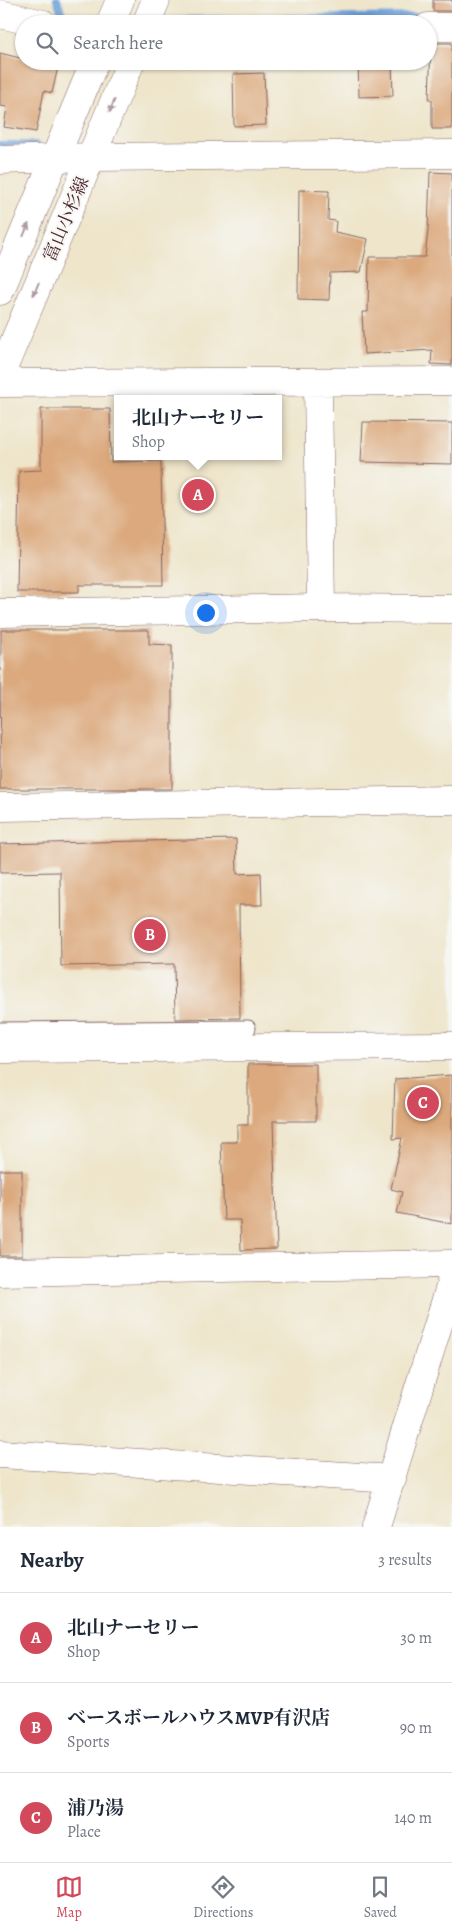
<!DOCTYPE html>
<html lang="en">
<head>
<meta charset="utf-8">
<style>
	body { margin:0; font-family:Alegreya,"Noto Serif JP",serif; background:#f2f2f3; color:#1f2937 }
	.you { position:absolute; left:205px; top:612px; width:18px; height:18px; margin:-12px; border:4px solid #fff; border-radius:50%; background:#1a73e8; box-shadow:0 0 0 8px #1a73e833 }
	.badge { display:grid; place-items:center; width:32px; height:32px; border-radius:50%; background:#d1495b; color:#fff; font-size:16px; font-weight:700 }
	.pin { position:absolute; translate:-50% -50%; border:2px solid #fff; box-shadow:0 1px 5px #0006 }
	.popup { position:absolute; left:114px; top:395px; width:168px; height:65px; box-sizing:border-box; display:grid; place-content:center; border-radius:0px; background:#fff; filter:drop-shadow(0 1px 4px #0005); font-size:16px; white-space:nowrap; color:#747a83 }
	.popup b { font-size:19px; color:#1f2937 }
	.popup::after { content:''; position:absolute; left:50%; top:100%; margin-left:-10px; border:10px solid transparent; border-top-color:#fff }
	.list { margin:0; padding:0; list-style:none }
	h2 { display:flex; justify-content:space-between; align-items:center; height:65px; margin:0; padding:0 20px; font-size:21px }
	h2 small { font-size:16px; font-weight:400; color:#747a83 }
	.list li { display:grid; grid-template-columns:32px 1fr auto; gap:15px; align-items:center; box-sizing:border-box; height:90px; padding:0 20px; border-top:1px solid #e0e1e3 }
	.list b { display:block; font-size:19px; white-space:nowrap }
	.list p { margin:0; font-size:16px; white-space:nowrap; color:#747a83 }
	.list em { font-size:16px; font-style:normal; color:#747a83 }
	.icon { flex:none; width:28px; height:28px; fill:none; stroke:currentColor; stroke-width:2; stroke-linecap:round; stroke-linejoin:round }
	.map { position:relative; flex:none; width:452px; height:1527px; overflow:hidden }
	.search { position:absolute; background:#fff; box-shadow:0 1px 4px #0004; left:15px; right:15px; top:15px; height:55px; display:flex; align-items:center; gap:12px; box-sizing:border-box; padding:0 18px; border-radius:28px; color:#747a83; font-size:19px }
	.sheet { height:335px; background:#fff }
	nav { display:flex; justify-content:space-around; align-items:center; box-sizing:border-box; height:70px; border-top:1px solid #e0e1e3; background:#fff; font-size:14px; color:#747a83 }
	nav a { display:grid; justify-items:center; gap:2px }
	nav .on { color:#d1495b }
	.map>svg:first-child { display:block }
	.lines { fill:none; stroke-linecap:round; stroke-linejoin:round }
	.stream { stroke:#6c9ed7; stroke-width:8 }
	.building { fill:#dba97d }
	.lane-casing { stroke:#836463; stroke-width:17 }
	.street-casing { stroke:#836463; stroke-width:29 }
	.primary-casing { stroke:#836463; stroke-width:29 }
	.lane { stroke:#fff; stroke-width:15 }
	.street { stroke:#fff; stroke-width:28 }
	.primary { stroke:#fff; stroke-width:28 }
	.oneway { fill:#ae9aa0 }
	.labels { text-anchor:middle; stroke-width:4; stroke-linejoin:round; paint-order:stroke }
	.street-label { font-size:18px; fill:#4a1f2b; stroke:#f6f6f2 }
</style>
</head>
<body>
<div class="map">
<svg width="452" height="1527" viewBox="0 0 452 1527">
	<rect width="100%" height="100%" fill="#f6f6f2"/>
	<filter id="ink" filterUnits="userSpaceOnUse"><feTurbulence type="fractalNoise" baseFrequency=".02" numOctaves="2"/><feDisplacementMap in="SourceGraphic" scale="10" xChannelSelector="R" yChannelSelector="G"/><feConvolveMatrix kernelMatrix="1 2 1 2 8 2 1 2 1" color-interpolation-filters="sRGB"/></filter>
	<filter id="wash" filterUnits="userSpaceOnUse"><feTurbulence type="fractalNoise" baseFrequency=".0096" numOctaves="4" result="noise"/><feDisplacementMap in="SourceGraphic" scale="20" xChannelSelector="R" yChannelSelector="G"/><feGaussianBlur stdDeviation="1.12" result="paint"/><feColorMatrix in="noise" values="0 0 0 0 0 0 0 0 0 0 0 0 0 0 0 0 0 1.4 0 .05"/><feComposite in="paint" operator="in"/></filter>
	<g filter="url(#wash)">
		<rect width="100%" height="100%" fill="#eee5ca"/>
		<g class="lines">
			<path class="stream" d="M57 0 63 17
				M181 20 428 17
				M0 145H35"/>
		</g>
		<g id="blocks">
			<path class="building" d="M433 0H452V11H433Z
				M431 43H452V129H432V100H429Z
				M0 53 24 59V61H34L58 67 52 93 44 91 36 132 4 127 7 107 0 106Z
				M370 61H392L393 96 359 97 358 63Z
				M264 73 266 125 234 126 233 74Z
				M430 172 452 173V365L431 364 432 350 364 354 362 312H368L369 257H425L428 230Z
				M299 190 329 191 328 220 336 221 335 232 368 239 361 272 330 273 329 300 298 299Z
				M41 409H110L111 462 161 461 163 585H79V592H17L19 471 41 470Z
				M363 422 452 423V464L361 462Z
				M1 630H149V644L172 645V789H0Z
				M236 839 237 874 261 873 262 905H239L240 1018 175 1019 174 964 61 966 60 872 0 873V844Z
				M248 1064H316V1121H273L277 1249 241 1250 240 1220H224L221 1142H237V1125H248Z
				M452 1075V1224L397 1213 402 1192 391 1189 402 1138 393 1139 395 1079Z
				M0 1170H22V1256H0Z"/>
		</g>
	</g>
	<g filter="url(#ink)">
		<use href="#blocks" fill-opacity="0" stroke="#836463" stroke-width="1"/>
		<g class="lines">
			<defs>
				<path id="lane" d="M0 1030 248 1028"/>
				<path id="street" d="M0 14 43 24
					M428 27H452
					M0 160 91 157 452 154
					M318 382 321 608
					M0 383 452 381
					M0 613 321 608 452 609
					M0 807 452 800
					M0 1049 452 1046
					M0 1272 452 1264
					M0 1454 392 1479
					M376 1527 452 1280"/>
				<path id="primary" d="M110 24 120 0
					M146 24 156 0
					M0 291 95 61
					M0 376 131 61"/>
			</defs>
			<use href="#lane" class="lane-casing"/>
			<use href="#street" class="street-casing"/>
			<use href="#primary" class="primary-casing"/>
			<use href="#lane" class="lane"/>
			<use href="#street" class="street"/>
			<use href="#primary" class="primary"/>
		</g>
		<defs><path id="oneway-solid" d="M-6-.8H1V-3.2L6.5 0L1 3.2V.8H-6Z" transform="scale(1.25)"/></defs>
		<g class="oneway">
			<use href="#oneway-solid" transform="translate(112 106) rotate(112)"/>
			<use href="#oneway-solid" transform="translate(26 230) rotate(-67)"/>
			<use href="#oneway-solid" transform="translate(36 289) rotate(113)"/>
		</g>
	</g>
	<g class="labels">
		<g class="street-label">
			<text transform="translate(66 219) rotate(-67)" y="6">富山小杉線</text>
		</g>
	</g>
</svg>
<div class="you"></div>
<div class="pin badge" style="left:198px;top:495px">A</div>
<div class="popup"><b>北山ナーセリー</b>Shop</div>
<div class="pin badge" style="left:150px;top:935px">B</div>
<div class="pin badge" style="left:423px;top:1103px">C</div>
<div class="search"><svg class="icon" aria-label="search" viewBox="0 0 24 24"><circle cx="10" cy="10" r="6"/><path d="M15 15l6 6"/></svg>Search here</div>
</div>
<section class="sheet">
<h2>Nearby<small>3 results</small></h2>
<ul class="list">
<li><span class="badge">A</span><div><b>北山ナーセリー</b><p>Shop</p></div><em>30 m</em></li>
<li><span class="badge">B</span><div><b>ベースボールハウスMVP有沢店</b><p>Sports</p></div><em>90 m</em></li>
<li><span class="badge">C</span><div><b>浦乃湯</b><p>Place</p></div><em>140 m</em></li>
</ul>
</section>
<nav>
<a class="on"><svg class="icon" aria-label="map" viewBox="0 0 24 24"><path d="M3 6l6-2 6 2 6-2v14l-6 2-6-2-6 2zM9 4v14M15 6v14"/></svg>Map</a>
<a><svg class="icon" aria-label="directions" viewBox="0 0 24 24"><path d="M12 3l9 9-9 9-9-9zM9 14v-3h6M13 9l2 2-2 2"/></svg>Directions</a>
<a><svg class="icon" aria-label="saved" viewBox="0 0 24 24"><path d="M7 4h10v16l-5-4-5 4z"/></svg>Saved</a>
</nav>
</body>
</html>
